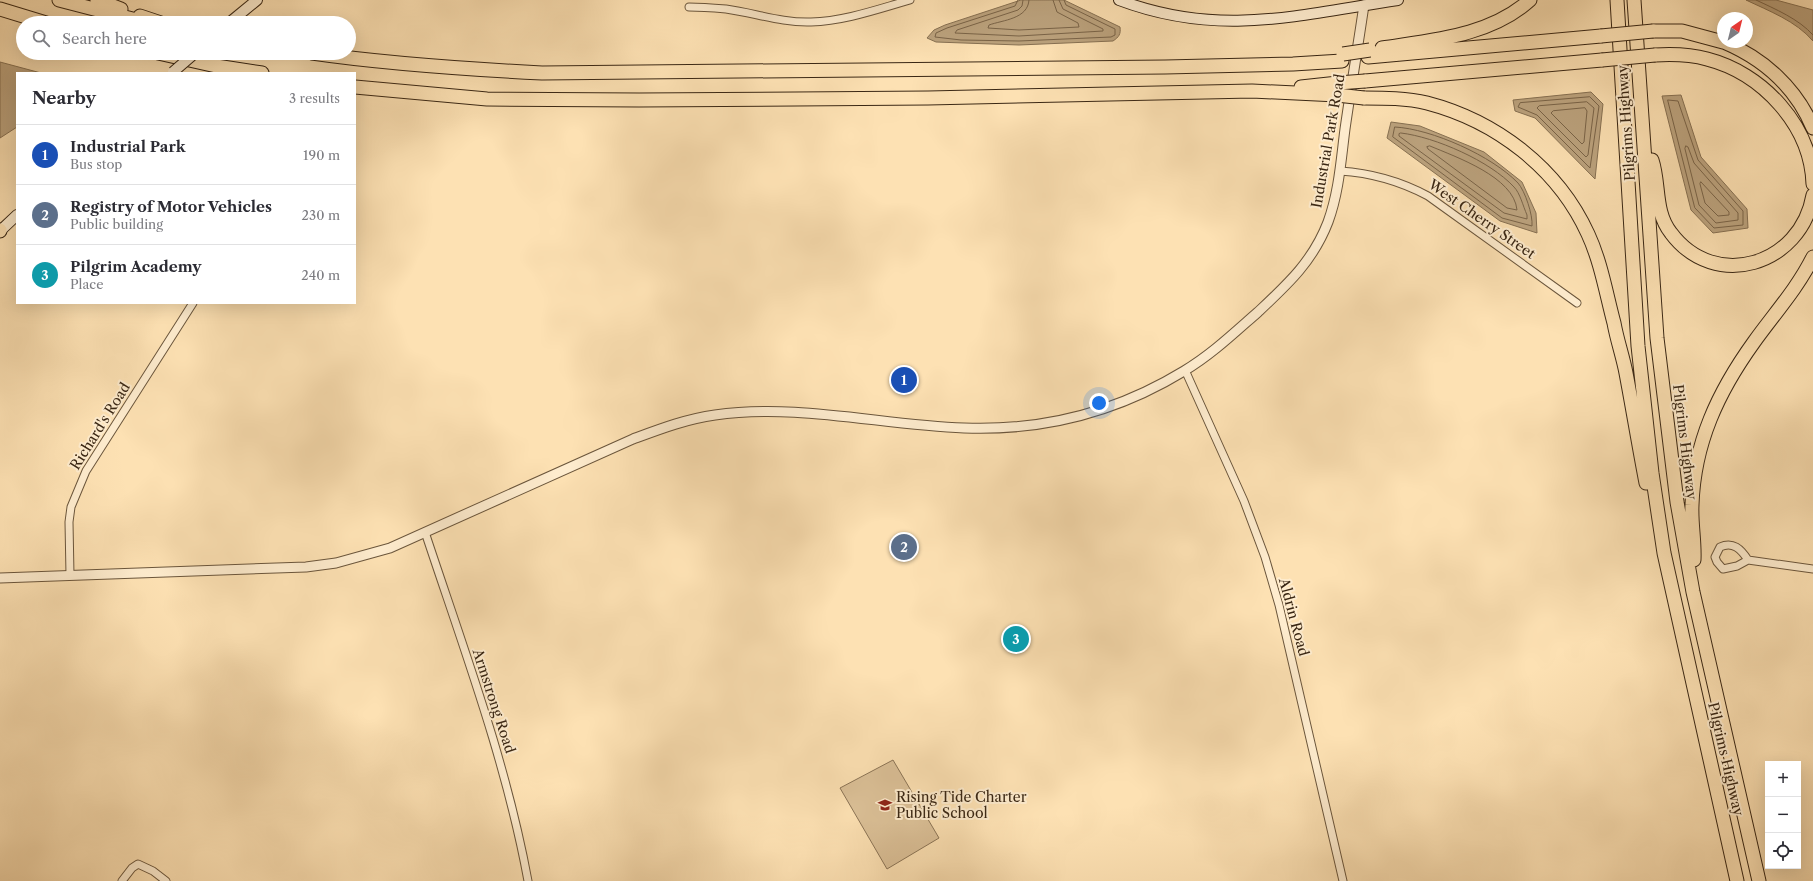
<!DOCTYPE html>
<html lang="en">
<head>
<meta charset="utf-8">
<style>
	body { margin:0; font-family:"Libre Caslon Text",serif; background:#f7f7f7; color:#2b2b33 }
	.controls { position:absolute; right:12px; bottom:12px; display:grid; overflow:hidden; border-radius:0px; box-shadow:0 4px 16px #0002 }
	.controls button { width:36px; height:36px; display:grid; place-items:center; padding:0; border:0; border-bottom:1px solid #e1e1e2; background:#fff; color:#2b2b33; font:20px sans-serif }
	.compass { position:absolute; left:1717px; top:12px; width:36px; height:36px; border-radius:50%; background:#fff; box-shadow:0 4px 16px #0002; rotate:35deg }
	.you { position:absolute; left:1099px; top:403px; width:14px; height:14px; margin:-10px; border:3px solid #fff; border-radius:50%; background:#1a73e8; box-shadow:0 0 0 6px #1a73e833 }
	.badge { display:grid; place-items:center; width:26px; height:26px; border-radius:50%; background:#0f766e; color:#fff; font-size:13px; font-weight:700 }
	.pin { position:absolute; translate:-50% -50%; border:2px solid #fff; box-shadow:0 1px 4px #0006 }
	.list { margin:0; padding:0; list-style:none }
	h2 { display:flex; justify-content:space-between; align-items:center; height:52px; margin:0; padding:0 16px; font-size:17px }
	h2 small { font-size:13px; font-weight:400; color:#7c7c81 }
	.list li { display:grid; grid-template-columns:26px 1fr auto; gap:12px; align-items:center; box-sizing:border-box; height:60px; padding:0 16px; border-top:1px solid #e1e1e2 }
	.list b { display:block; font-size:15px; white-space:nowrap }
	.list p { margin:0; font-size:13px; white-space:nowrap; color:#7c7c81 }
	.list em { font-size:13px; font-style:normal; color:#7c7c81 }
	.icon { flex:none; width:22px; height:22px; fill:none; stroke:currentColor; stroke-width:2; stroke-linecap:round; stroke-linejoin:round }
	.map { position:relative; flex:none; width:1813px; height:881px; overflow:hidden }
	.search { position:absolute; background:#fff; box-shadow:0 4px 16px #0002; left:16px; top:16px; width:340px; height:44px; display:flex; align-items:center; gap:10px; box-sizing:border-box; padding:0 14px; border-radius:22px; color:#7c7c81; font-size:15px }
	.panel { position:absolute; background:#fff; box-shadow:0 4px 16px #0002; left:16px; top:72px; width:340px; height:232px; border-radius:0px }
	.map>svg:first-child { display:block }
	.green { fill:#dcc198; stroke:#8b7456 }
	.water { fill:#bba27d; stroke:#877153 }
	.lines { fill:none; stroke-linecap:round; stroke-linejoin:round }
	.shore { stroke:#7a6448; stroke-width:1 }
	.minor-casing { stroke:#6b563c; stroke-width:9 }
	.tertiary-casing { stroke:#6b563c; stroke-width:11 }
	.secondary-casing { stroke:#3a2714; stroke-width:12 }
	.motorway-casing { stroke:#3a2714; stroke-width:15 }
	.minor { stroke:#feecce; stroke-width:7 }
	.tertiary { stroke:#feecce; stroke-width:9 }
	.secondary { stroke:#feecce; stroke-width:10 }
	.motorway { stroke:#fde1b3; stroke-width:13 }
	.secondary-bridge-casing { stroke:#3a2714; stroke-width:12; stroke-linecap:butt }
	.motorway-bridge-casing { stroke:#3a2714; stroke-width:15; stroke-linecap:butt }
	.secondary-bridge { stroke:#feecce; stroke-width:10 }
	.motorway-bridge { stroke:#fde1b3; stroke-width:13 }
	.labels { text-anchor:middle; stroke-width:4; stroke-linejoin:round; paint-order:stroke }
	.street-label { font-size:14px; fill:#3a2714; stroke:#feecce }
	.poi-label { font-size:14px; fill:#3a2714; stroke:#feecce; text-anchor:start }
</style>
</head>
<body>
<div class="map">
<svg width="1813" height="881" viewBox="0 0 1813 881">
	<rect width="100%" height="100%" fill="#fde1b3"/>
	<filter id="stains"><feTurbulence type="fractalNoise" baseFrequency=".005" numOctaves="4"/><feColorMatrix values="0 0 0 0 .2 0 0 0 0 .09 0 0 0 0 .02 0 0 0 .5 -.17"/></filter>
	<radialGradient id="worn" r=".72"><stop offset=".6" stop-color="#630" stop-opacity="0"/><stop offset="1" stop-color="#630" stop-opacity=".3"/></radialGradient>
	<path class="green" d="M893 760 939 838 887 869 840 788Z"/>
	<path class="water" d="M1021 0H1064L1120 27C1121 34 1119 37 1113 41L1019 45 936 42 927 38 934 30 945 25Z
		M1746 0H1776L1813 10V41C1796 21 1769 11 1746 0Z
		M0 62 41 73H17V127L0 138Z
		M1591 92 1603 104 1595 179 1535 118 1515 111 1513 100Z
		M1681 95 1701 157 1747 209 1748 228 1713 233 1691 210 1662 96Z
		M1391 122 1420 126 1484 152 1522 182 1536 213 1537 233 1500 221 1387 138Z"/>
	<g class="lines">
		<path class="shore" d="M1018 0 1015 6 947 28 936 33 935 37 961 40 1019 41 1111 37 1115 35V29L1066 5 1064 0
			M1023 0 1022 6 1018 10 957 30 955 33 1019 36 1103 31V29L1063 9 1059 0
			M1029 0C1028 19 1003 20 989 25L988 28 1019 30 1079 27 1078 23 1057 12 1053 0
			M1756 0C1775 9 1799 19 1813 35
			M1590 97 1599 106 1590 168 1537 115 1518 107 1520 103Z
			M1668 100 1678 101 1698 160 1743 211V225L1714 228 1695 208Z
			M1587 102 1594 108 1588 155 1586 157 1537 108 1539 106Z
			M1585 108 1587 111 1584 142 1582 144 1551 113 1553 111Z
			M1395 127C1432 129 1492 156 1518 183 1525 191 1533 215 1532 226L1502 218 1393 137Z
			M1401 133C1435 137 1490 161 1514 187 1520 193 1523 206 1527 215V219L1504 213 1399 136V134Z
			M1430 146C1456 157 1514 177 1517 210L1507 208 1428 149 1427 147Z
			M1686 146 1688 147 1694 163 1738 213V220L1716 223 1699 205 1685 149Z
			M1701 182 1729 212V215L1718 216 1705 203 1700 184Z"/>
		<defs>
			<path id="minor" d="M689 7C702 7 714 8 726 9 755 13 782 23 811 22 845 21 878 9 910 0
				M1340 171C1372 173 1400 181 1428 196L1577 303
				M1185 370 1244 501 1265 557 1279 605 1343 881
				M425 532C463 647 506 761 528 881
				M1748 560C1741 549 1733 541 1720 547L1715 557 1717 562 1723 569 1737 566 1748 560 1813 569
				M70 575 69 522 71 507 86 471 193 303
				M122 881 132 868 138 864 153 871 166 881"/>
			<path id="tertiary" d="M0 578 306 567 336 563 390 548 633 439C660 429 686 419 715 415 797 403 881 425 964 428 1042 431 1117 412 1184 371 1211 355 1234 333 1258 312 1288 284 1313 261 1328 222 1339 192 1341 160 1345 129 1351 87 1358 46 1364 5"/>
			<path id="secondary" d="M1119 0C1220 38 1297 15 1398 0
				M229 23 257 0
				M0 231 17 215"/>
			<path id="motorway" d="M59 0 148 23
				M97 0 121 9
				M1617 0 1638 346 1652 473 1664 553 1737 881
				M1634 0 1657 338 1677 502 1693 592 1759 881
				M0 9 46 23
				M140 16 161 23
				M1653 31H1682L1723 42
				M1724 42C1764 59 1796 88 1813 128
				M1382 48C1433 40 1490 36 1530 0
				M158 53 216 66 262 73
				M312 53C388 64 465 69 542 73L1165 67 1293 64 1342 61
				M1655 55C1672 54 1689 54 1707 59 1762 73 1811 125 1813 184
				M1368 57 1601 36
				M1365 81 1602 60
				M355 87 487 99 639 100 928 98 1252 91 1337 95
				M1301 87 1338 83
				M1364 98C1384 98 1407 98 1427 103 1496 121 1558 168 1588 234 1601 262 1606 293 1614 323 1617 340 1623 357 1626 373 1633 410 1639 447 1646 483
				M1652 160C1660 184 1654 212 1671 233 1715 292 1801 265 1813 195
				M0 231V230
				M1694 560C1695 542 1691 523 1692 505 1694 443 1718 392 1754 342 1774 314 1797 289 1813 257"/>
		</defs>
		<use href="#minor" class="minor-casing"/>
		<use href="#tertiary" class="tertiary-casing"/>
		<use href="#secondary" class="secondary-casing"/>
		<use href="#motorway" class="motorway-casing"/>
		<use href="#minor" class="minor"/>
		<use href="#tertiary" class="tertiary"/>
		<use href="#secondary" class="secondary"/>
		<use href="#motorway" class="motorway"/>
		<defs>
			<path id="secondary-bridge" d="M173 72 195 53"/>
			<path id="motorway-bridge" d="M1601 36 1653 31
				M1343 54 1370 50
				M1602 60 1655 55
				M1338 83 1365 81
				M1337 95 1364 98"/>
		</defs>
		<use href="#secondary-bridge" class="secondary-bridge-casing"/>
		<use href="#motorway-bridge" class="motorway-bridge-casing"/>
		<use href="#secondary-bridge" class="secondary-bridge"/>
		<use href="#motorway-bridge" class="motorway-bridge"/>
	</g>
	<defs>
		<symbol id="school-bare" viewBox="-9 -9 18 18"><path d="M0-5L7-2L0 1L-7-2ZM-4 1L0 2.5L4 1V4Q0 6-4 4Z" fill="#8f2418" stroke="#feecce" stroke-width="2.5" paint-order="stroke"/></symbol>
	</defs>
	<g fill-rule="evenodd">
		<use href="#school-bare" x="875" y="795" width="20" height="20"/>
	</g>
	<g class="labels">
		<g class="street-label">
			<text transform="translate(1626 123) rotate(-94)" y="5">Pilgrims Highway</text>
			<text transform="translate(1328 141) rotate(-80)" y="5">Industrial Park Road</text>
			<text transform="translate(1482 219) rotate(35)" y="5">West Cherry Street</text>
			<text transform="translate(100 426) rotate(-58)" y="5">Richard's Road</text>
			<text transform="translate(1685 442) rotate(83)" y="5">Pilgrims Highway</text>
			<text transform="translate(1294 617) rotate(75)" y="5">Aldrin Road</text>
			<text transform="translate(494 701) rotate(72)" y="5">Armstrong Road</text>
			<text transform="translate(1726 759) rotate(77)" y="5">Pilgrims Highway</text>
		</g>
		<g class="poi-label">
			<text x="896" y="802">Rising Tide Charter<tspan x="896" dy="16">Public School</tspan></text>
		</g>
	</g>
	<rect width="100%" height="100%" filter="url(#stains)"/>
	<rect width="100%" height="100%" fill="url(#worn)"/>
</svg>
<div class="controls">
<button>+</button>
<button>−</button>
<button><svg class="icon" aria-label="locate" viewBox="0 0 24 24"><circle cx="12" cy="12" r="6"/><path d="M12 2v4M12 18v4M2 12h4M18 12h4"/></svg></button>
</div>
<svg class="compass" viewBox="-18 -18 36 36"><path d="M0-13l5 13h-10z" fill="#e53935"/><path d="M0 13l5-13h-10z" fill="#7c7c81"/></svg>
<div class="you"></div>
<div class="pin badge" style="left:904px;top:380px;background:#1a4fb4">1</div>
<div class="pin badge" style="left:904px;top:547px;background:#5c6f8a">2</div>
<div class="pin badge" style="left:1016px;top:639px;background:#0f9aa8">3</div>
<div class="search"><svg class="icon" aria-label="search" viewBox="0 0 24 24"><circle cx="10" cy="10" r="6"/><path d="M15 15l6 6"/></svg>Search here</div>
<section class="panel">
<h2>Nearby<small>3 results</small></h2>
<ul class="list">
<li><span class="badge" style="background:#1a4fb4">1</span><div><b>Industrial Park</b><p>Bus stop</p></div><em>190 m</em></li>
<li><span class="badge" style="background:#5c6f8a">2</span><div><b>Registry of Motor Vehicles</b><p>Public building</p></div><em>230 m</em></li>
<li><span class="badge" style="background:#0f9aa8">3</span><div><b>Pilgrim Academy</b><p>Place</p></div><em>240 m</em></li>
</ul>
</section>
</div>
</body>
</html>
